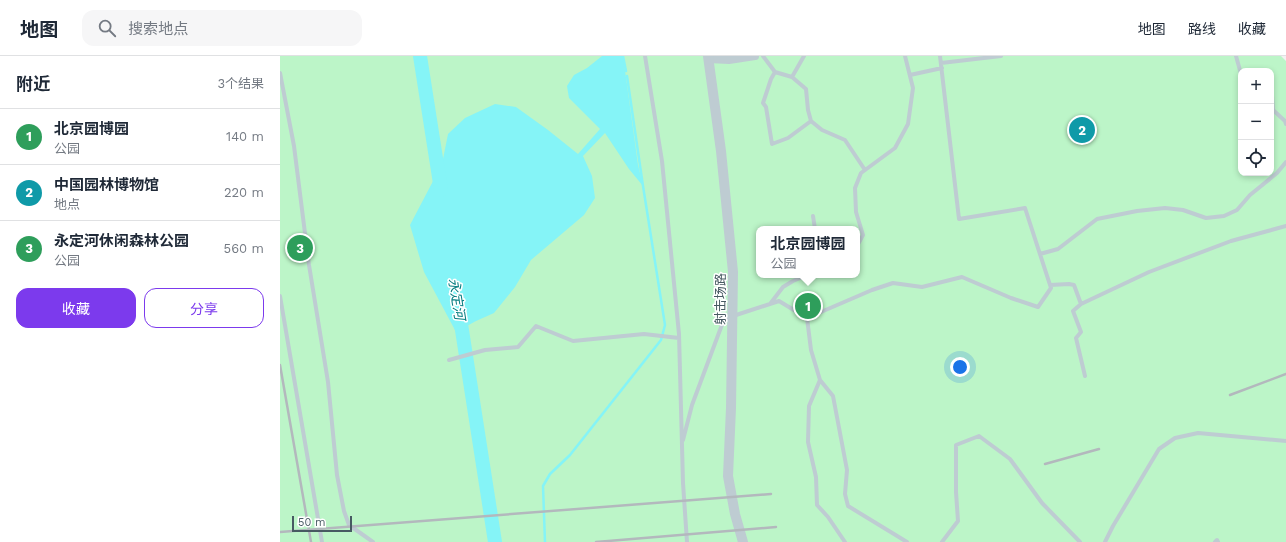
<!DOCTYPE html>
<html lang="zh">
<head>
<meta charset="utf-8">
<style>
	body { margin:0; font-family:"Work Sans","Noto Sans SC",sans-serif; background:#f6f6f7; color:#1f2937 }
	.controls { position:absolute; right:12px; top:12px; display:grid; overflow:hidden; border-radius:8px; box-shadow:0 2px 6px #0003 }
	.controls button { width:36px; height:36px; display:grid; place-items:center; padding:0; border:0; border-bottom:1px solid #e0e1e3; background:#fff; color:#1f2937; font:20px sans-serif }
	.scale { position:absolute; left:12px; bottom:10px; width:60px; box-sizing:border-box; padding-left:4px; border:2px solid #475a62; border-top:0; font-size:11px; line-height:14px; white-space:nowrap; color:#475a62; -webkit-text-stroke:3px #fff; paint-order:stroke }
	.you { position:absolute; left:680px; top:311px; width:14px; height:14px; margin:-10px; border:3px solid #fff; border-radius:50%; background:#1a73e8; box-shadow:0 0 0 6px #1a73e833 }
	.badge { display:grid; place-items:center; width:26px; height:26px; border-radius:50%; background:#7c3aed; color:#fff; font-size:13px; font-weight:700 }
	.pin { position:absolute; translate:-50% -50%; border:2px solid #fff; box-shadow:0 1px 4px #0006 }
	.popup { position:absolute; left:476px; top:170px; width:104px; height:52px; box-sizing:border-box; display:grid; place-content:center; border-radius:8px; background:#fff; filter:drop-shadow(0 1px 3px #0005); font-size:13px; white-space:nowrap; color:#747a83 }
	.popup b { font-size:15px; color:#1f2937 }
	.popup::after { content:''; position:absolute; left:50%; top:100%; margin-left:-8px; border:8px solid transparent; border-top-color:#fff }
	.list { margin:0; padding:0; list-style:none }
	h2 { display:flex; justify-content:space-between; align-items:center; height:52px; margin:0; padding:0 16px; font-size:17px }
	h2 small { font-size:13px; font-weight:400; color:#747a83 }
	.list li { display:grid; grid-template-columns:26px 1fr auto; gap:12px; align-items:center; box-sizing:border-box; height:56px; padding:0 16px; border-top:1px solid #e0e1e3 }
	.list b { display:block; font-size:15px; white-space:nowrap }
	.list p { margin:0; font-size:13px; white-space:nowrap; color:#747a83 }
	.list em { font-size:13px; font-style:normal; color:#747a83 }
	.actions { display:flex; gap:8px; padding:12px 16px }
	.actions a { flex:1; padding:9px 0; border:1px solid #7c3aed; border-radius:12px; text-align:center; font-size:14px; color:#7c3aed }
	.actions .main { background:#7c3aed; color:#fff }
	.icon { flex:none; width:22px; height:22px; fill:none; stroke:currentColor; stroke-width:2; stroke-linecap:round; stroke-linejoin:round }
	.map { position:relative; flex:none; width:1006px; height:486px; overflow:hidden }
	header { display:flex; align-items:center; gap:24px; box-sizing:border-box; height:56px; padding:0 20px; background:#fff; border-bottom:1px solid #e0e1e3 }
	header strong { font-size:19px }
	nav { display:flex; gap:22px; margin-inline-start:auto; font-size:14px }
	.search { width:280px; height:36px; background:#f6f6f7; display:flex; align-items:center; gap:10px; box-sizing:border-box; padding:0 14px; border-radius:12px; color:#747a83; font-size:15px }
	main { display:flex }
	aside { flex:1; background:#fff }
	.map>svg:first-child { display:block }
	.green { fill:#bcf5c8; fill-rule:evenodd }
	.water { fill:#85f4f7 }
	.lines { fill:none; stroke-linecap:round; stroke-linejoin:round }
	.stream { stroke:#85f4f7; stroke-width:2.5 }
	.river { stroke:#85f4f7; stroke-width:14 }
	.service { stroke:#beccd2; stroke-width:4 }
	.minor { stroke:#beccd2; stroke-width:8 }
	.tertiary { stroke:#beccd2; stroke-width:10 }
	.rail { stroke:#b3b8bd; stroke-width:2.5 }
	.labels { text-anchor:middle; stroke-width:3; stroke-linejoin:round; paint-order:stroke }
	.street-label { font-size:13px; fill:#475a62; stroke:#fff }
	.water-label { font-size:14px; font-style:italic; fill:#067d80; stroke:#fff }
</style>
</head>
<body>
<header>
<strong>地图</strong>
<div class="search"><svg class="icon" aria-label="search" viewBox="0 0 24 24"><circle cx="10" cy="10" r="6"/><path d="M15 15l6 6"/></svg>搜索地点</div>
<nav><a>地图</a><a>路线</a><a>收藏</a></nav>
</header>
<main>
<aside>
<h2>附近<small>3个结果</small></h2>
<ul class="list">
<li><span class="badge" style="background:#2e9e5b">1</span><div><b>北京园博园</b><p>公园</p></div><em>140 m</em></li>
<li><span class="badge" style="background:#0f9aa8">2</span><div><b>中国园林博物馆</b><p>地点</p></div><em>220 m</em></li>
<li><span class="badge" style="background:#2e9e5b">3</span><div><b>永定河休闲森林公园</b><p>公园</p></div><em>560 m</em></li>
</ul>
<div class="actions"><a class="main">收藏</a><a>分享</a></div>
</aside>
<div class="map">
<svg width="1006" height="486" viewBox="0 0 1006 486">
	<rect width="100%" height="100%" fill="#f4f1f2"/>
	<path class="green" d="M0 0H1001L1006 5V486H0ZM961 15H991V117H961ZM479 173H577V219H479Z"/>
	<path class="water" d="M322 0H343L358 109 363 130 349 113 325 77 303 100 312 120 315 142 304 159 251 204 235 231 214 257 196 265 176 276 144 216 130 169 162 108 168 78 185 62 215 48 236 51 268 74 298 98 320 73 289 42 287 30 294 19 307 12Z"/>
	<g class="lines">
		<path class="stream" d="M343 0 346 15
			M265 486 263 430 270 418 290 399 381 284 385 269 363 130 347 20"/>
		<path class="river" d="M140 0 161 134
			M179 255 215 486"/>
		<path class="service" d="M365 0 382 105 399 278 403 427 407 486
			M483 0 495 16 512 21 524 0
			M956 0 961 18
			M661 7 721 0
			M495 16 491 23 483 47 486 51 492 88 508 82 531 65
			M0 17 14 90 29 209 48 326 57 419 64 455 69 469 93 486
			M630 19 662 12
			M512 21 526 33 528 54 531 65 542 74 565 84 585 114
			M991 37 992 39 993 54 1005 65 1006 68
			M533 160 535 173
			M577 190 583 179 576 156 575 132 581 117 615 92 628 68 633 32 625 0
			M760 198 778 193 817 163 857 155 885 152 903 154 926 162 944 160 957 154 970 139 997 117 1006 106
			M770 229 789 228 794 229 801 248 793 255 801 276 796 282 805 320
			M0 240 42 486
			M490 248 503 231 513 225 527 219 543 220 548 219
			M801 248 869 216 951 185 1006 170
			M527 262 531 294 540 324 553 340 567 414 565 438 568 450 627 486
			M169 304 205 294 238 291 256 270 293 285 364 278 399 282
			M540 324 529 350 528 386 536 421 537 449 548 461 565 486
			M403 384 412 349 443 266 453 260 499 245 527 262 592 234 613 227 642 231 682 221 731 242 758 251 771 232 745 152 679 163 660 0
			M662 486 678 465 676 436V389L699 380 730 403 762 447 800 486
			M825 486 833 470 879 393 895 382 918 377 1006 385
			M935 486 937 484 938 486"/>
		<path class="minor" d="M428 3 449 4 475 0"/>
		<path class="tertiary" d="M428 0 441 95 453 216 451 352 448 420 455 458 463 486"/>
		<path class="rail" d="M0 309 31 486
			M950 339 1006 318
			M765 408 819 393
			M0 476 491 438
			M316 486 496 471"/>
	</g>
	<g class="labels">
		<g class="street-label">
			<text transform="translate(440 243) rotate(-90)" y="5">射击场路</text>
		</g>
		<g class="water-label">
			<text transform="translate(177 243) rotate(81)" y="5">永定河</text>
		</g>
	</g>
</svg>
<div class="controls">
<button>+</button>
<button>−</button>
<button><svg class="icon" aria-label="locate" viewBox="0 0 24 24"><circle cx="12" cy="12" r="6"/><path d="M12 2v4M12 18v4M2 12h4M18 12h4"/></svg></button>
</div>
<div class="scale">50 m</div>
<div class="you"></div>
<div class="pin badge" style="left:528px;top:250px;background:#2e9e5b">1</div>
<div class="popup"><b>北京园博园</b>公园</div>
<div class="pin badge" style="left:802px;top:74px;background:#0f9aa8">2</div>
<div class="pin badge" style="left:20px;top:192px;background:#2e9e5b">3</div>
</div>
</main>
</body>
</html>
